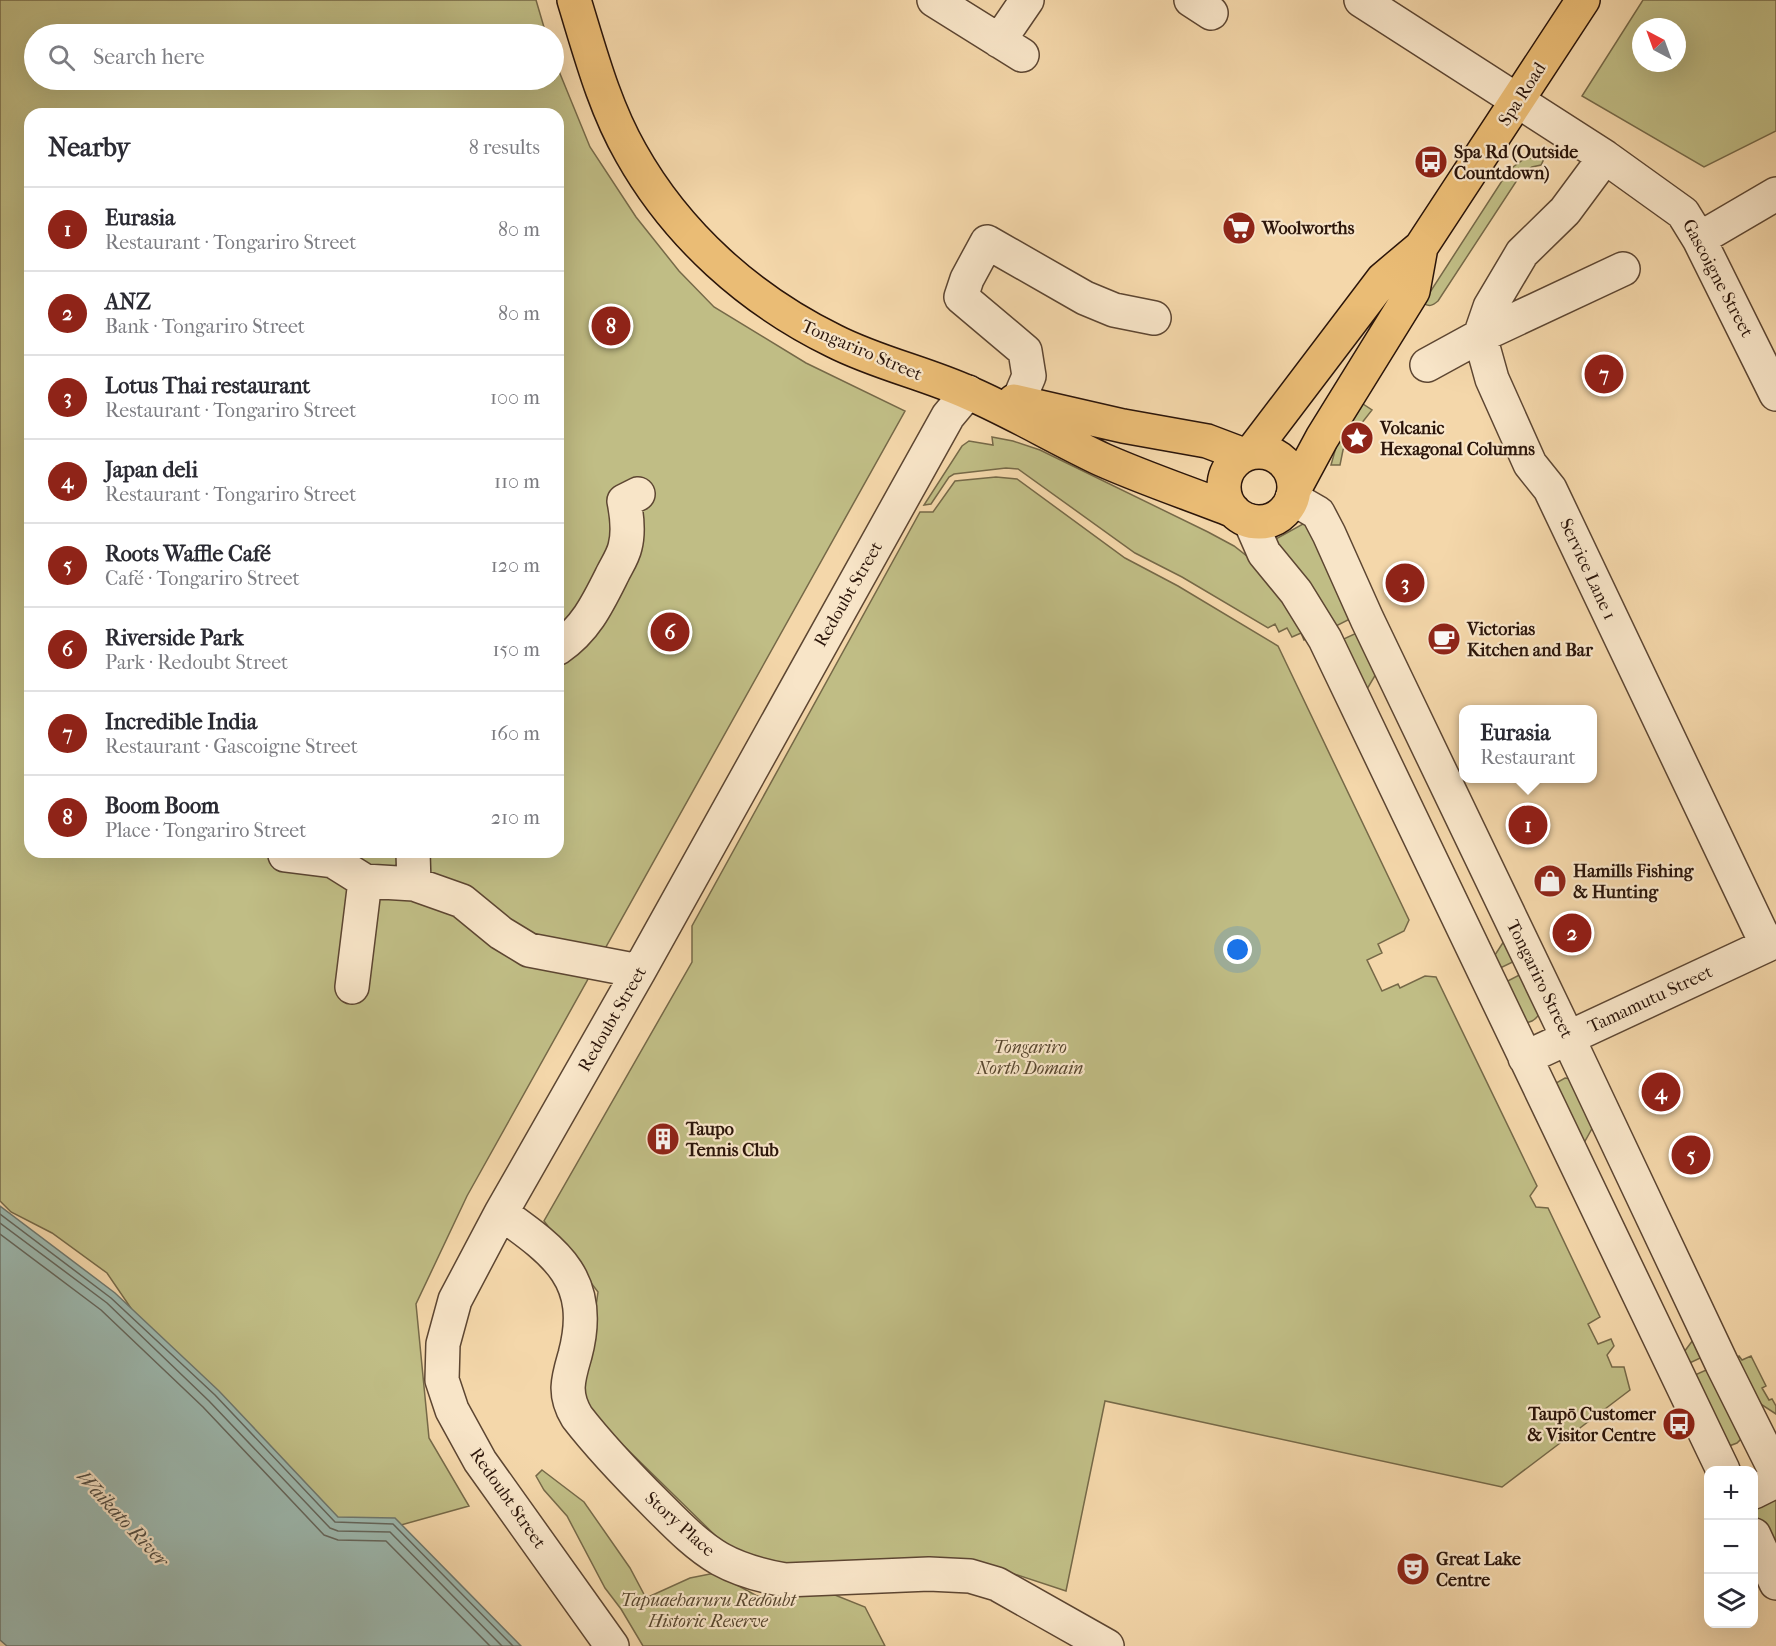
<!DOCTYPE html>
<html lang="en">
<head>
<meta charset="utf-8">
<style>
	body { margin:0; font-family:"IM FELL French Canon",serif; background:#f7f7f7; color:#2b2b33 }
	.controls { position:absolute; right:18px; bottom:18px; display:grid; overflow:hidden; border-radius:12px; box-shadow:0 6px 24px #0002 }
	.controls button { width:54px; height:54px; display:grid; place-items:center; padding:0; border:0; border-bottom:2px solid #e1e1e2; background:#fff; color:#2b2b33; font:30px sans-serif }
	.compass { position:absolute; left:1632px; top:18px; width:54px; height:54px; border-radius:50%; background:#fff; box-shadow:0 6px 24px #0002; rotate:319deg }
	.you { position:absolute; left:1238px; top:950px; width:21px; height:21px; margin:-15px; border:4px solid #fff; border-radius:50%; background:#1a73e8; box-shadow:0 0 0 9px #1a73e833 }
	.badge { display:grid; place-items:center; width:39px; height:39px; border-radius:50%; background:#8f2418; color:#fff; font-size:20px; font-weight:700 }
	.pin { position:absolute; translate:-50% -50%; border:3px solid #fff; box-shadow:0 2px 6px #0006 }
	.popup { position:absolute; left:1459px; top:705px; width:138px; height:78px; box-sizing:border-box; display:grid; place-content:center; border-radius:12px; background:#fff; filter:drop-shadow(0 2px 4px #0005); font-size:20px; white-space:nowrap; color:#7c7c81 }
	.popup b { font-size:22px; color:#2b2b33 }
	.popup::after { content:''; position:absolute; left:50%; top:100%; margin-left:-12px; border:12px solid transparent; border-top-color:#fff }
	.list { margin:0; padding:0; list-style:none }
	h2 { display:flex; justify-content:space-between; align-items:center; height:78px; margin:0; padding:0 24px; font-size:26px }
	h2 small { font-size:20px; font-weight:400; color:#7c7c81 }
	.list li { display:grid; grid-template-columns:39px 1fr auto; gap:18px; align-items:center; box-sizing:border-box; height:84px; padding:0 24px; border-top:2px solid #e1e1e2 }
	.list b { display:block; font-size:22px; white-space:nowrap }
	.list p { margin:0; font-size:20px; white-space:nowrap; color:#7c7c81 }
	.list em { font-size:20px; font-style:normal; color:#7c7c81 }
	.icon { flex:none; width:33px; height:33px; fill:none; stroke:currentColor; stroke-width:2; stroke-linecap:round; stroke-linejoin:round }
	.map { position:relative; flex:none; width:1776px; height:1646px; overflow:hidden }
	.search { position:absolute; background:#fff; box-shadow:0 6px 24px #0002; left:24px; top:24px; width:540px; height:66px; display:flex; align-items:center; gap:15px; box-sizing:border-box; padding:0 21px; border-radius:33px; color:#7c7c81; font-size:22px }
	.panel { position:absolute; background:#fff; box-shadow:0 6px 24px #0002; left:24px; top:108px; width:540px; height:750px; border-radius:18px }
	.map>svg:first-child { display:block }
	.green { fill:#c0bd85; stroke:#766948; stroke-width:1.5; fill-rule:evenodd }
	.water { fill:#9cb8af; stroke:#6f776d; stroke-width:1.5 }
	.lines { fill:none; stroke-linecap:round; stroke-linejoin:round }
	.shore { stroke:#64665c; stroke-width:1.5 }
	.minor-casing { stroke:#5d4632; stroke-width:36 }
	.major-casing { stroke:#2b150a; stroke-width:36 }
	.minor { stroke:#f8e5c8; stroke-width:33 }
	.major { stroke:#eabc75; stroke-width:33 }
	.labels { text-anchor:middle; stroke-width:4.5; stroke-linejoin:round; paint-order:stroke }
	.street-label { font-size:18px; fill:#2b150a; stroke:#f8e5c8 }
	.poi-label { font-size:18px; font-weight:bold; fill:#2b150a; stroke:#f8e5c8; text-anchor:start }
	.park-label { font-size:18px; font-style:italic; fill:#58472f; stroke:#f8e5c8 }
	.water-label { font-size:20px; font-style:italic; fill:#534e44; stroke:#f8e5c8 }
</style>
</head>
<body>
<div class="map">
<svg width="1776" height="1646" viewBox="0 0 1776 1646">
	<rect width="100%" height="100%" fill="#f4d7aa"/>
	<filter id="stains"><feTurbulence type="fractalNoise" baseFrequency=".00333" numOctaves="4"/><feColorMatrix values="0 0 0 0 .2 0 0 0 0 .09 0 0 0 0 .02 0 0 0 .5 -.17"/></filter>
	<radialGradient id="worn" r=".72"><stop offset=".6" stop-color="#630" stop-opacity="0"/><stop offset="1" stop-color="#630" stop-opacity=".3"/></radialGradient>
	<path class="green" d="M0 0H536L546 34H34V80H554V59L590 147 636 217 679 271 714 307 806 363 905 411 467 1196 416 1304 429 1438 469 1506 358 1537 169 1364 107 1273 52 1233 11 1212 0 1201ZM30 114H558V852H30Z
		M1643 0H1776V131L1704 167 1582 96ZM1641 27H1677V63H1641Z
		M1538 157H1545L1541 165 1532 167 1521 174 1438 301C1432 306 1429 307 1423 303L1509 170 1524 159Z
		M1360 402 1372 410 1361 424 1354 425 1343 450 1340 465H1331L1338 440Z
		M992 437 1013 441 1040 450 1208 532 1234 546 1257 564 1315 635 1304 640 1301 633 1292 637 1287 628 1279 632 1275 624 1268 628 1182 577 1135 553 1018 469 1006 468 954 474 949 477 931 504 924 505 962 446 969 441 993 445Z
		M996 477 1017 479 1125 558 1178 586 1278 646 1409 920 1404 931 1378 944 1382 953 1367 960 1382 991 1398 984 1400 988 1425 976 1436 977 1537 1186 1530 1196 1536 1207 1548 1208 1600 1317 1588 1324 1598 1344 1611 1339 1614 1346 1607 1355 1612 1367H1624L1630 1390 1502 1487 1105 1401 1066 1591 972 1560 773 1565 725 1545 582 1405 598 1292 544 1221 692 962V926L920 512H933L955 481Z
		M1312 519 1356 616 1328 630 1272 541Z
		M1363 630 1376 674 1367 689 1495 955 1506 938 1519 959 1492 972 1335 643Z
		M1525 972 1540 1013C1535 1021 1530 1023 1521 1023L1498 986Z
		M1565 1078 1572 1079 1594 1125 1584 1143 1684 1352 1696 1336 1709 1354 1681 1367 1556 1083Z
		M1739 1356 1742 1360 1751 1356 1766 1386 1762 1388 1769 1400 1772 1399 1776 1406V1414L1756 1401 1732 1360Z
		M1715 1366 1742 1438 1737 1443 1729 1446 1686 1379Z
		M542 1470 584 1502 630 1568 646 1598 690 1578 715 1573 757 1596 835 1595 865 1607 885 1646H643L621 1609 605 1588 567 1516 544 1490 536 1476Z
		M1774 1499 1776 1501V1567C1769 1551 1748 1520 1756 1504Z"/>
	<path class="water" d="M0 1206 115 1293 219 1391 338 1517 395 1518 521 1646H7L0 1640Z"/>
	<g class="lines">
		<path class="shore" d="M0 1214 111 1298 215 1395 335 1522 393 1524 513 1646
			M0 1223 107 1303 209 1401 330 1528 338 1531 390 1532 502 1646
			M0 1234 101 1310 203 1407 324 1535 338 1540 386 1541 490 1646"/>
		<defs>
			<path id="minor" d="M934 0 1022 55
				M1191 0 1211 13
				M1361 0 1605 157 1683 213 1699 239 1776 394
				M999 41 1027 0
				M1699 239 1776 194
				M1623 269 1480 336 1492 379 1530 464 1550 489 1767 945
				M1427 365 1480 336 1490 307 1522 253 1565 211 1605 157
				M1018 402 1029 376 1025 351 961 297 967 279 987 242 1085 298 1114 310 1154 318
				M1292 498 1318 513 1329 534 1367 619 1568 1038 1722 1364 1776 1472
				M1250 521 1264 553 1296 592 1325 639 1723 1470
				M558 648C586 629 598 603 613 573 617 565 623 556 625 547 629 532 627 516 624 501L638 494
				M413 852 414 884
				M285 855 333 861 365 881 414 884 462 901 501 933 529 950 639 971
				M352 987 365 881
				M1525 1058 1776 941
				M501 1213C557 1253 595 1280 575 1355 568 1379 563 1394 577 1417 601 1448 629 1477 657 1505 676 1524 696 1545 720 1559 740 1570 762 1576 785 1580L929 1574 970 1576 997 1584 1107 1646
				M1754 1492 1776 1481
				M1754 1535 1776 1583
				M612 1646 480 1461 452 1410 442 1380 443 1344 455 1300 501 1213 639 971 948 416 968 392"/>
			<path id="major" d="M574 0C590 52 604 106 631 153 677 235 750 300 834 341 877 363 925 373 969 393 1015 413 1058 439 1103 460 1146 479 1191 494 1234 511
				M1014 401 1123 426 1207 441 1244 455
				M1224 487a35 35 0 1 1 70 0a35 35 0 1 1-70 0Z
				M1251 453 1383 279 1421 247 1583 0
				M1294 490 1322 438 1413 291 1421 247"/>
		</defs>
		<use href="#minor" class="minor-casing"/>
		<use href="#major" class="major-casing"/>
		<use href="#minor" class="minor"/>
		<use href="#major" class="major"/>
	</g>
	<defs>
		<symbol id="bus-disc" viewBox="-11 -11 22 22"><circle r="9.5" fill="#8f2418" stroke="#f8e5c8"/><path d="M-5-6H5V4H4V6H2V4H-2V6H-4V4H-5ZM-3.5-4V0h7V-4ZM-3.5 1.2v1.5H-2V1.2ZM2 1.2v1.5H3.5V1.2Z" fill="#fff"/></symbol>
		<symbol id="supermarket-disc" viewBox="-11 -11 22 22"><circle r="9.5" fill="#8f2418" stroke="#f8e5c8"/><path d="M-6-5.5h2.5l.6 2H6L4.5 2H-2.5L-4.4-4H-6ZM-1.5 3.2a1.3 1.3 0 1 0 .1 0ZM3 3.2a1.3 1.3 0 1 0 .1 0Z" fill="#fff"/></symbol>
		<symbol id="sight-disc" viewBox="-11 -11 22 22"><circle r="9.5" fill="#8f2418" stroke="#f8e5c8"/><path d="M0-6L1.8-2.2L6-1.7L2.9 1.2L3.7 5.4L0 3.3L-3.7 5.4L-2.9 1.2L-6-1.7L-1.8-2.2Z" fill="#fff"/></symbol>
		<symbol id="cafe-disc" viewBox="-11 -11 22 22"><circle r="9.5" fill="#8f2418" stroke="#f8e5c8"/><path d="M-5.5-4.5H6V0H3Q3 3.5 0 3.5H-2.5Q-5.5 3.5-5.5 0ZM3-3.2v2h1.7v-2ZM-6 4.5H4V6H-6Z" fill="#fff"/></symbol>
		<symbol id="shop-disc" viewBox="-11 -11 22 22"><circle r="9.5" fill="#8f2418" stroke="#f8e5c8"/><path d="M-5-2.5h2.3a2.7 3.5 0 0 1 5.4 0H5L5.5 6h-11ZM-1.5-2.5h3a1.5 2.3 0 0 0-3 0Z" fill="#fff"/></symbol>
		<symbol id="building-disc" viewBox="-11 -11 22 22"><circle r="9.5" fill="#8f2418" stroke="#f8e5c8"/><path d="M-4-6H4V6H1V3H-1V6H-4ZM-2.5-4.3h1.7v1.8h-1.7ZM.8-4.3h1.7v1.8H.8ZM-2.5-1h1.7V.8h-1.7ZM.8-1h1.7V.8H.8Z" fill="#fff"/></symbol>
		<symbol id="theatre-disc" viewBox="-11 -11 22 22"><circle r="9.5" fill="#8f2418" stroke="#f8e5c8"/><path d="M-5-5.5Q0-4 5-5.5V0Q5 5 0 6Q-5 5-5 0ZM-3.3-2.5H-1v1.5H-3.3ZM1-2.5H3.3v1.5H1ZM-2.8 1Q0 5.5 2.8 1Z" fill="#fff"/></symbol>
	</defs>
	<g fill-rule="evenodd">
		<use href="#bus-disc" x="1412" y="143" width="38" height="38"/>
		<use href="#supermarket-disc" x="1220" y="209" width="38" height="38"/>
		<use href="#sight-disc" x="1338" y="419" width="38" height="38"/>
		<use href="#cafe-disc" x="1425" y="620" width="38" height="38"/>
		<use href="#shop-disc" x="1531" y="862" width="38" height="38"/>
		<use href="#building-disc" x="644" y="1120" width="38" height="38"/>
		<use href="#bus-disc" x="1660" y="1405" width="38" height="38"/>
		<use href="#theatre-disc" x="1394" y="1550" width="38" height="38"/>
	</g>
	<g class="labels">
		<g class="street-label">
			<text transform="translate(1522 94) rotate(-57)" y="6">Spa Road</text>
			<text transform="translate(1718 278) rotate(62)" y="6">Gascoigne Street</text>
			<text transform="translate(862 350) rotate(23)" y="6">Tongariro Street</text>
			<text transform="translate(1588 569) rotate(65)" y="6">Service Lane 1</text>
			<text transform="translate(848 594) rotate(-60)" y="6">Redoubt Street</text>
			<text transform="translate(1540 979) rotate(64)" y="6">Tongariro Street</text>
			<text transform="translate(1650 999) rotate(-25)" y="6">Tamamutu Street</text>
			<text transform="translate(612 1019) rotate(-60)" y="6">Redoubt Street</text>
			<text transform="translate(508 1498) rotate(55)" y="6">Redoubt Street</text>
			<text transform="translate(680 1524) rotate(42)" y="6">Story Place</text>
		</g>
		<g class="poi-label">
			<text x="1454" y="158">Spa Rd (Outside<tspan x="1454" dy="21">Countdown)</tspan></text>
			<text x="1262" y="234">Woolworths</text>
			<text x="1380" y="434">Volcanic<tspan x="1380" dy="21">Hexagonal Columns</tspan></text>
			<text x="1467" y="635">Victorias<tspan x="1467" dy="21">Kitchen and Bar</tspan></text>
			<text x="1573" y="877">Hamills Fishing<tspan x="1573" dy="21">&amp; Hunting</tspan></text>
			<text x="686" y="1135">Taupo<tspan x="686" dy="21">Tennis Club</tspan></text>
			<text x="1656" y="1420" text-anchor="end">Taupō Customer<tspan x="1656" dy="21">&amp; Visitor Centre</tspan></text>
			<text x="1436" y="1565">Great Lake<tspan x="1436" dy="21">Centre</tspan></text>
		</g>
		<g class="park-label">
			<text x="1030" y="1053">Tongariro<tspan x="1030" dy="21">North Domain</tspan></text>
			<text x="708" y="1606">Tapuaeharuru Redoubt<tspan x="708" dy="21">Historic Reserve</tspan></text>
		</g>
		<g class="water-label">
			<text transform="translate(123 1518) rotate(47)" y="7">Waikato River</text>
		</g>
	</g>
	<rect width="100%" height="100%" filter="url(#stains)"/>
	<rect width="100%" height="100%" fill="url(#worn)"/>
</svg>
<div class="controls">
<button>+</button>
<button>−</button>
<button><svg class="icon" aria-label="layers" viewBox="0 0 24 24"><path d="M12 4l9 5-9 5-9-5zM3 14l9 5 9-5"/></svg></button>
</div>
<svg class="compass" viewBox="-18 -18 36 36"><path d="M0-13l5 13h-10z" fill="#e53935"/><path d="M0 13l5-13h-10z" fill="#7c7c81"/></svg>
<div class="you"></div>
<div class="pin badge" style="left:1528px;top:825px">1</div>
<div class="popup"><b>Eurasia</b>Restaurant</div>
<div class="pin badge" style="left:1572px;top:933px">2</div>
<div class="pin badge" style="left:1405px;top:583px">3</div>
<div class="pin badge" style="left:1661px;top:1092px">4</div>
<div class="pin badge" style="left:1691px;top:1155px">5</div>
<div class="pin badge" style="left:670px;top:632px">6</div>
<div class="pin badge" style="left:1604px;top:374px">7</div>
<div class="pin badge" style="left:611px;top:326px">8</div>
<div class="search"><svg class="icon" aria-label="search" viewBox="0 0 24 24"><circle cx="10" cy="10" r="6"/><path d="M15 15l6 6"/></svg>Search here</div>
<section class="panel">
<h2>Nearby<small>8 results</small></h2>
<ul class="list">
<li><span class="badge">1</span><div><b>Eurasia</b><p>Restaurant · Tongariro Street</p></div><em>80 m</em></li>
<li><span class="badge">2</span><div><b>ANZ</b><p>Bank · Tongariro Street</p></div><em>80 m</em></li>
<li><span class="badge">3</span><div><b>Lotus Thai restaurant</b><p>Restaurant · Tongariro Street</p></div><em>100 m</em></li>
<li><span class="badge">4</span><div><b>Japan deli</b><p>Restaurant · Tongariro Street</p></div><em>110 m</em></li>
<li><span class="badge">5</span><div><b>Roots Waffle Café</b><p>Café · Tongariro Street</p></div><em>120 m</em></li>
<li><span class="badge">6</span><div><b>Riverside Park</b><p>Park · Redoubt Street</p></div><em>150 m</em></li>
<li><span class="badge">7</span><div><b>Incredible India</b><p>Restaurant · Gascoigne Street</p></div><em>160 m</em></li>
<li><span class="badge">8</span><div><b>Boom Boom</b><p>Place · Tongariro Street</p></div><em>210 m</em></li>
</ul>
</section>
</div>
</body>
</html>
